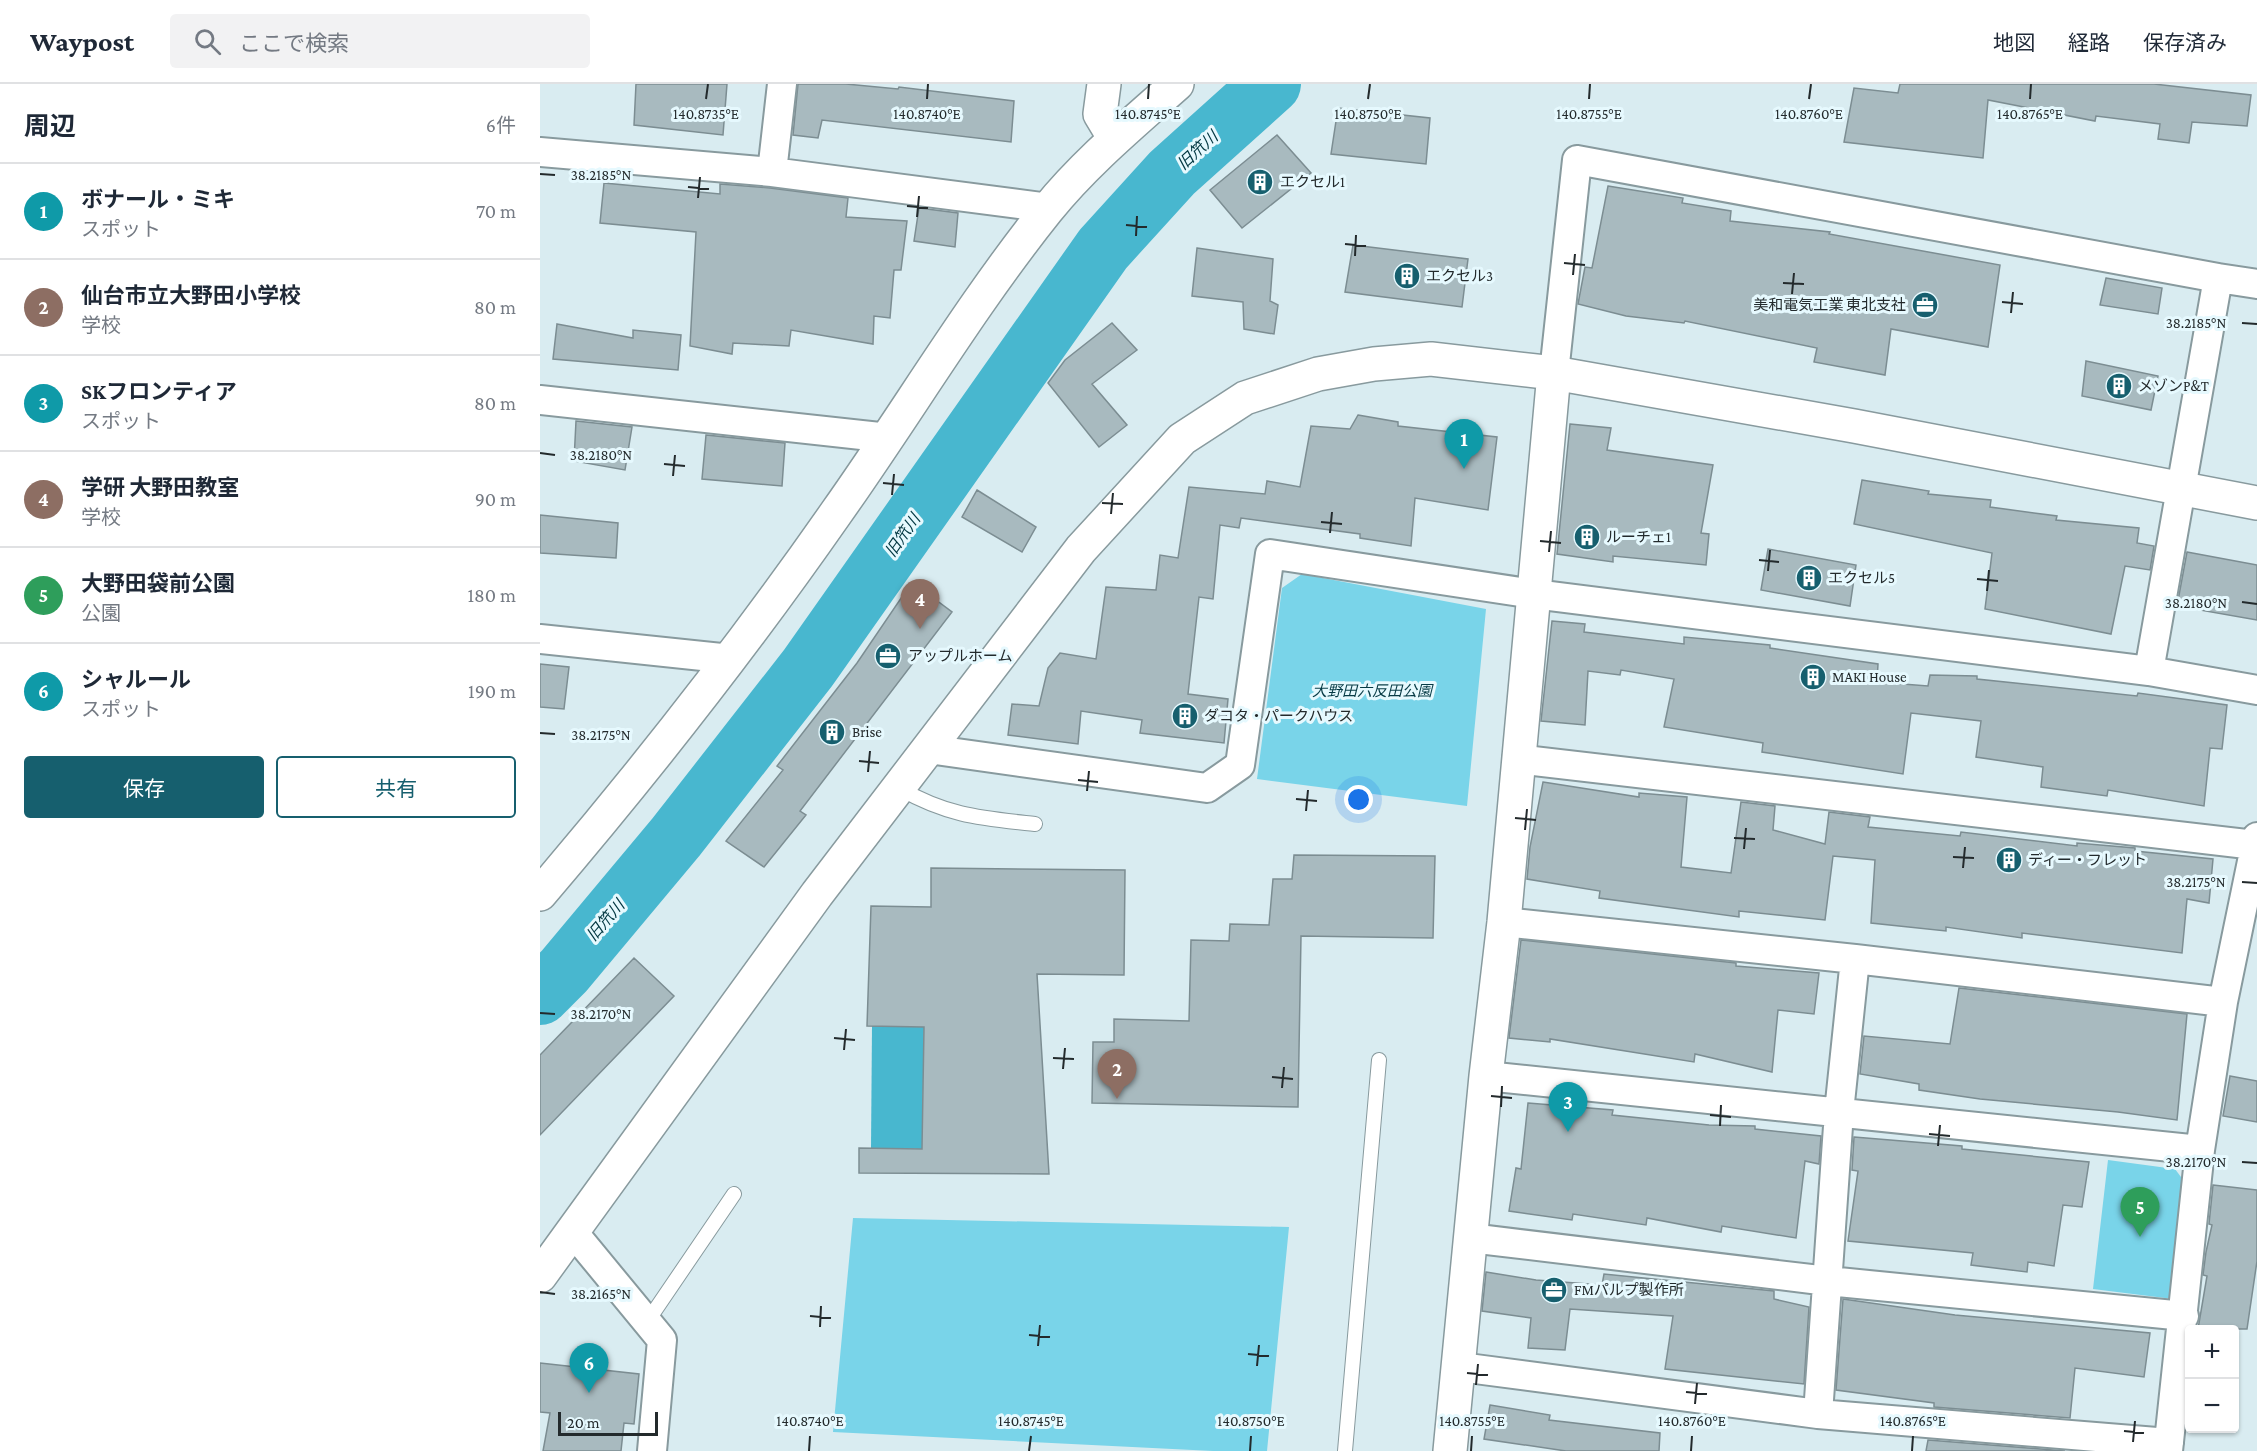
<!DOCTYPE html>
<html lang="ja">
<head>
<meta charset="utf-8">
<style>
	body { margin:0; font-family:"Crimson Pro","Noto Sans JP",serif; background:#f2f2f3; color:#1f2937 }
	.controls { position:absolute; right:18px; bottom:18px; display:grid; overflow:hidden; border-radius:6px; box-shadow:0 2px 4px #0004 }
	.controls button { width:54px; height:54px; display:grid; place-items:center; padding:0; border:0; border-bottom:2px solid #e0e1e3; background:#fff; color:#1f2937; font:30px sans-serif }
	.scale { position:absolute; left:18px; bottom:15px; width:100px; box-sizing:border-box; padding-left:6px; border:3px solid #232a2c; border-top:0; font-size:16px; line-height:21px; white-space:nowrap; color:#232a2c; -webkit-text-stroke:4px #e6f9fe; paint-order:stroke }
	.you { position:absolute; left:819px; top:716px; width:21px; height:21px; margin:-15px; border:4px solid #fff; border-radius:50%; background:#1a73e8; box-shadow:0 0 0 9px #1a73e833 }
	.badge { display:grid; place-items:center; width:39px; height:39px; border-radius:50%; background:#165f6e; color:#fff; font-size:20px; font-weight:700 }
	.pin { position:absolute; translate:-50% -50px; filter:drop-shadow(0 2px 3px #0008) }
	.pin::after { content:''; position:absolute; top:32px; width:21px; height:18px; background:inherit; clip-path:polygon(0 0,100% 0,50% 100%) }
	.list { margin:0; padding:0; list-style:none }
	h2 { display:flex; justify-content:space-between; align-items:center; height:78px; margin:0; padding:0 24px; font-size:26px }
	h2 small { font-size:20px; font-weight:400; color:#747a83 }
	.list li { display:grid; grid-template-columns:39px 1fr auto; gap:18px; align-items:center; box-sizing:border-box; height:96px; padding:0 24px; border-top:2px solid #e0e1e3 }
	.list b { display:block; font-size:22px; white-space:nowrap }
	.list p { margin:0; font-size:20px; white-space:nowrap; color:#747a83 }
	.list em { font-size:20px; font-style:normal; color:#747a83 }
	.actions { display:flex; gap:12px; padding:18px 24px }
	.actions a { flex:1; padding:14px 0; border:2px solid #165f6e; border-radius:6px; text-align:center; font-size:21px; color:#165f6e }
	.actions .main { background:#165f6e; color:#fff }
	.icon { flex:none; width:33px; height:33px; fill:none; stroke:currentColor; stroke-width:2; stroke-linecap:round; stroke-linejoin:round }
	.map { position:relative; flex:none; width:1717px; height:1367px; overflow:hidden }
	header { display:flex; align-items:center; gap:36px; box-sizing:border-box; height:84px; padding:0 30px; background:#fff; border-bottom:2px solid #e0e1e3 }
	header strong { font-size:28px }
	nav { display:flex; gap:33px; margin-inline-start:auto; font-size:21px }
	.search { width:420px; height:54px; background:#f2f2f3; display:flex; align-items:center; gap:15px; box-sizing:border-box; padding:0 21px; border-radius:6px; color:#747a83; font-size:22px }
	main { display:flex }
	aside { flex:1; background:#fff }
	.map>svg:first-child { display:block }
	.green { fill:#79d4e9 }
	.water { fill:#48b7cf }
	.lines { fill:none; stroke-linecap:round; stroke-linejoin:round }
	.river { stroke:#48b7cf; stroke-width:60 }
	.building { fill:#a8babf; stroke:#7c8d92; stroke-width:1.5 }
	.service-casing { stroke:#889a9e; stroke-width:16 }
	.minor-casing { stroke:#889a9e; stroke-width:32 }
	.tertiary-casing { stroke:#889a9e; stroke-width:36 }
	.service { stroke:#fff; stroke-width:14 }
	.minor { stroke:#fff; stroke-width:28 }
	.tertiary { stroke:#fff; stroke-width:33 }
	.ticks { fill:none; stroke:#232a2c; stroke-width:2 }
	.labels { text-anchor:middle; stroke-width:6; stroke-linejoin:round; paint-order:stroke }
	.poi-label { font-size:15px; fill:#232a2c; stroke:#e6f9fe; text-anchor:start }
	.park-label { font-size:15px; font-style:italic; fill:#063a45; stroke:#e6f9fe }
	.water-label { font-size:16px; font-style:italic; fill:#013640; stroke:#e6f9fe }
	.ticks-label { font-size:15px; text-anchor:middle; fill:#232a2c; stroke:#e6f9fe; stroke-width:6; stroke-linejoin:round; paint-order:stroke }
</style>
</head>
<body>
<header>
<strong>Waypost</strong>
<div class="search"><svg class="icon" aria-label="search" viewBox="0 0 24 24"><circle cx="10" cy="10" r="6"/><path d="M15 15l6 6"/></svg>ここで検索</div>
<nav><a>地図</a><a>経路</a><a>保存済み</a></nav>
</header>
<main>
<aside>
<h2>周辺<small>6件</small></h2>
<ul class="list">
<li><span class="badge" style="background:#0f9aa8">1</span><div><b>ボナール・ミキ</b><p>スポット</p></div><em>70 m</em></li>
<li><span class="badge" style="background:#8d6e63">2</span><div><b>仙台市立大野田小学校</b><p>学校</p></div><em>80 m</em></li>
<li><span class="badge" style="background:#0f9aa8">3</span><div><b>SKフロンティア</b><p>スポット</p></div><em>80 m</em></li>
<li><span class="badge" style="background:#8d6e63">4</span><div><b>学研 大野田教室</b><p>学校</p></div><em>90 m</em></li>
<li><span class="badge" style="background:#2e9e5b">5</span><div><b>大野田袋前公園</b><p>公園</p></div><em>180 m</em></li>
<li><span class="badge" style="background:#0f9aa8">6</span><div><b>シャルール</b><p>スポット</p></div><em>190 m</em></li>
</ul>
<div class="actions"><a class="main">保存</a><a>共有</a></div>
</aside>
<div class="map">
<svg width="1717" height="1367" viewBox="0 0 1717 1367">
	<rect width="100%" height="100%" fill="#d9ecf1"/>
	<path class="green" d="M762 490 946 525 927 722 717 695 742 504Z
		M1568 1076 1635 1085 1647 1101 1633 1215 1553 1205Z
		M313 1134 749 1143 727 1367H673L293 1348Z"/>
	<path class="water" d="M332 942 384 943 382 1065 331 1064Z"/>
	<g class="lines">
		<path class="river" d="M0 911 24 887 136 753 268 584 563 165 632 89 731 0"/>
	</g>
	<path class="building" d="M96 0H187L183 51 94 41Z
		M258 0H306L358 5 359 3 474 17 471 58 282 36 278 54 253 51Z
		M1360 0H1614L1711 11 1707 42 1652 38 1649 59 1618 55 1620 40 1556 32 1555 37 1448 16 1443 74 1304 58 1314 4 1358 9Z
		M798 24 890 34 886 80 791 70Z
		M737 51 771 89 702 144 670 106Z
		M64 99 180 110V100L230 104 308 114 306 133 367 137 361 186H354L350 234 334 232 333 260 251 246 249 262 193 259 192 270 150 262 156 148 60 139Z
		M1068 102 1143 114 1142 119 1191 127 1190 137 1290 148 1289 150 1460 181 1448 263 1351 245 1345 291 1274 278 1277 264 1145 237 1144 239 1086 232 1038 220 1045 183 1052 184Z
		M379 124 418 129 415 163 374 157Z
		M813 161 928 175 922 223 805 208Z
		M657 164 733 175 730 217 738 221 734 250 704 245 703 218 652 212Z
		M1566 194 1622 204 1618 230 1560 221Z
		M572 239 597 266 552 300 587 341 559 363 508 299 525 276Z
		M17 240 93 254V246L141 251 138 286 13 275Z
		M1546 277 1618 292 1611 326 1542 312Z
		M818 331 858 338V342L957 353 948 426 875 414 871 462 820 454V450L701 434 699 444 680 441 673 515 659 513 648 610 688 615 684 659 600 649 602 636 541 627 538 660 468 651 472 620 499 622 508 584 520 569 556 575 566 503 616 506 620 471 638 474 649 403 725 410 727 397 760 403 771 342 810 345Z
		M36 337 92 343 85 386 34 377Z
		M1030 340 1071 344 1067 366 1173 381 1161 449 1169 450 1166 481 1073 472V478L1017 470Z
		M166 351 245 359 242 402 162 395Z
		M1322 396 1389 407 1388 410 1451 416 1450 423 1517 432 1516 436 1599 444 1597 459 1614 462 1610 486 1585 482 1571 550 1445 525 1452 469 1314 440Z
		M437 406 496 443 482 468 422 433Z
		M0 431 78 439 76 474 0 469Z
		M1228 465 1316 481 1310 522 1221 506Z
		M1647 468 1717 481V536L1637 522Z
		M372 498 412 528 260 727 266 731 224 783 186 757 243 686 237 682 317 579Z
		M1012 537 1045 540 1044 548 1144 560V553L1230 561V564L1338 580 1337 598 1388 602 1390 591 1437 592V595L1597 612 1598 609 1687 621 1682 665 1670 664 1664 722 1568 706 1567 712 1501 703 1503 683 1436 673 1441 637 1371 629 1363 690 1222 668 1223 659 1124 643 1134 595 1081 586 1080 591 1048 587 1045 641 1001 637Z
		M0 580 29 583 24 625 0 623Z
		M1003 698 1099 713V709L1147 713 1141 783 1191 789 1201 718 1235 722 1233 746 1285 760 1289 728 1330 733 1328 743 1420 752 1421 748 1537 762V759L1595 764V767L1673 775 1669 819 1647 815 1642 869 1482 849V854L1406 843V847L1331 839 1335 776 1293 772 1285 836 1199 827V833L1059 814 1060 807 987 795 990 763Z
		M754 771 895 772 893 854 761 852 758 1023 552 1019 553 958H574V935L649 937 651 856 689 857 690 840 729 841 733 795H752Z
		M391 784 585 786 584 891 497 890 509 1090 319 1089V1064L382 1065 384 943 327 942 331 822 391 823Z
		M981 856 1196 879V882L1279 889 1274 930 1238 926 1232 988 1155 970 1154 978 1010 955V958L969 954Z
		M94 874 134 912 0 1051V971Z
		M1419 904 1647 930 1637 1036 1578 1028 1440 1015 1379 1006V1000L1320 990 1324 952 1410 960Z
		M1690 992 1717 997V1038L1683 1032Z
		M988 1019 1073 1026 1072 1031 1169 1041 1215 1042V1045L1281 1052 1279 1080 1265 1077 1256 1154 1182 1142 1181 1148 1107 1134 1106 1141 1033 1130 1032 1136 969 1127 976 1084 981 1085Z
		M1314 1053 1422 1062V1065L1549 1078 1542 1123 1523 1121 1514 1182 1488 1178 1487 1188 1431 1181 1433 1169 1308 1157 1318 1087 1312 1086Z
		M1673 1101 1717 1106V1177L1707 1245H1658L1667 1192 1663 1191 1666 1168 1672 1141 1669 1140Z
		M946 1188 996 1196 1062 1201 1064 1190 1234 1207V1215L1269 1223 1264 1300 1125 1285 1133 1232 1030 1225 1025 1266 988 1264 991 1234 942 1227Z
		M1303 1215 1415 1231 1610 1249 1604 1293 1535 1284 1530 1334 1394 1323V1319L1296 1306Z
		M0 1279 99 1290 94 1340 84 1339 81 1367H3L10 1329 0 1328Z
		M950 1321 1010 1331 1009 1336 1120 1349 1119 1367H1026L944 1355Z
		M1388 1356 1525 1367H1386Z"/>
	<g class="lines">
		<defs>
			<path id="service" d="M359 704C408 732 440 734 495 740
				M107 1238 194 1110
				M805 1367 839 976"/>
			<path id="minor" d="M0 68 232 88 509 124
				M232 88 242 0
				M1014 289 1037 76 1678 194
				M0 316 349 354
				M0 555 191 575
				M1609 587 1678 194 1717 200
				M388 665 667 704 700 681 730 470 994 510 1609 587 1717 606
				M977 675 1715 761
				M964 838 1315 875
				M1683 918 1717 753
				M946 992 1660 1066
				M33 1148 122 1256 112 1367
				M930 1154 1288 1197 1644 1232
				M920 1283 1278 1330 1629 1359
				M1278 1330 1299 1028 1315 875 1683 918 1660 1066 1628 1367"/>
			<path id="tertiary" d="M564 0 560 30 575 55
				M0 810C105 687 204 561 296 429 367 329 430 222 507 126 544 80 592 40 637 0
				M0 1192 277 810 541 465 642 355 705 314 778 290 834 280 891 275 1014 289 1314 342 1717 419
				M910 1367 946 992 964 838 1014 289"/>
		</defs>
		<use href="#service" class="service-casing"/>
		<use href="#minor" class="minor-casing"/>
		<use href="#tertiary" class="tertiary-casing"/>
		<use href="#service" class="service"/>
		<use href="#minor" class="minor"/>
		<use href="#tertiary" class="tertiary"/>
	</g>
	<path class="ticks" d="M166 15 168 0M387 15 388 0M608 15 609 0M828 15 830 0M1049 15 1050 0M1269 15 1271 0M1490 15 1491 0M0 90 15 91M148 103 169 105M158 114 160 93M367 122 388 124M377 133 379 112M586 141 607 143M596 152 597 132M805 160 826 162M815 172 816 151M1024 179 1045 181M1033 191 1035 170M1243 199 1264 200M1252 210 1254 189M1462 218 1483 220M1471 229 1473 208M1702 239 1717 240M0 369 15 371M124 380 145 382M133 392 135 371M343 399 364 401M352 411 354 390M562 419 583 420M571 430 573 409M781 438 802 440M790 449 792 428M1000 457 1021 459M1009 468 1011 447M1219 476 1239 478M1228 487 1230 466M1437 495 1458 497M1447 507 1449 486M1702 518 1717 520M0 649 15 650M319 677 339 679M328 688 330 667M538 696 558 698M547 707 549 687M756 715 777 717M766 727 768 706M975 734 996 736M985 746 987 725M1194 754 1215 755M1204 765 1206 744M1413 773 1434 774M1423 784 1425 763M1702 798 1717 799M0 929 15 930M294 954 315 956M304 966 306 945M513 974 534 975M523 985 525 964M732 993 753 995M742 1004 744 983M951 1012 972 1014M961 1023 962 1002M1170 1031 1191 1033M1180 1042 1181 1021M1389 1050 1410 1052M1398 1062 1400 1041M1702 1078 1717 1079M0 1208 15 1210M270 1232 291 1234M280 1243 281 1222M489 1251 510 1253M498 1262 500 1241M708 1270 729 1272M717 1282 719 1261M927 1289 948 1291M936 1301 938 1280M1146 1308 1167 1310M1155 1320 1157 1299M1584 1347 1604 1349M1593 1358 1595 1337M269 1367 270 1352M489 1367 491 1352M710 1367 711 1352M931 1367 932 1352M1151 1367 1152 1352M1372 1367 1373 1352"/>
	<defs>
		<symbol id="building-disc" viewBox="-11 -11 22 22"><circle r="9.5" fill="#165f6e" stroke="#e6f9fe"/><path d="M-4-6H4V6H1V3H-1V6H-4ZM-2.5-4.3h1.7v1.8h-1.7ZM.8-4.3h1.7v1.8H.8ZM-2.5-1h1.7V.8h-1.7ZM.8-1h1.7V.8H.8Z" fill="#fff"/></symbol>
		<symbol id="office-disc" viewBox="-11 -11 22 22"><circle r="9.5" fill="#165f6e" stroke="#e6f9fe"/><path d="M-6-3h4V-5.5h4V-3h4V5H-6ZM-1-4.5V-3h2v-1.5ZM-6 0V1H6V0Z" fill="#fff"/></symbol>
	</defs>
	<g fill-rule="evenodd">
		<use href="#building-disc" x="705" y="83" width="30" height="30"/>
		<use href="#building-disc" x="852" y="177" width="30" height="30"/>
		<use href="#office-disc" x="1370" y="206" width="30" height="30"/>
		<use href="#building-disc" x="1564" y="287" width="30" height="30"/>
		<use href="#building-disc" x="1032" y="438" width="30" height="30"/>
		<use href="#building-disc" x="1254" y="479" width="30" height="30"/>
		<use href="#office-disc" x="333" y="557" width="30" height="30"/>
		<use href="#building-disc" x="1258" y="578" width="30" height="30"/>
		<use href="#building-disc" x="630" y="617" width="30" height="30"/>
		<use href="#building-disc" x="277" y="633" width="30" height="30"/>
		<use href="#building-disc" x="1454" y="761" width="30" height="30"/>
		<use href="#office-disc" x="999" y="1191" width="30" height="30"/>
	</g>
	<g class="labels">
		<g class="poi-label">
			<text x="740" y="103">エクセル1</text>
			<text x="886" y="197">エクセル3</text>
			<text x="1366" y="226" text-anchor="end">美和電気工業 東北支社</text>
			<text x="1598" y="307">メゾンP&amp;T</text>
			<text x="1066" y="458">ルーチェ1</text>
			<text x="1288" y="499">エクセル5</text>
			<text x="368" y="577">アップルホーム</text>
			<text x="1292" y="598">MAKI House</text>
			<text x="664" y="637">ダコタ・パークハウス</text>
			<text x="312" y="653">Brise</text>
			<text x="1488" y="781">ディー・フレット</text>
			<text x="1034" y="1211">FMパルプ製作所</text>
		</g>
		<g class="park-label">
			<text x="832" y="612">大野田六反田公園</text>
		</g>
		<g class="water-label">
			<text transform="translate(657 66) rotate(-42)" y="6">旧笊川</text>
			<text transform="translate(362 451) rotate(-55)" y="6">旧笊川</text>
			<text transform="translate(65 836) rotate(-49)" y="6">旧笊川</text>
		</g>
	</g>
	<g class="ticks-label">
		<text x="166" y="35">140.8735°E</text>
		<text x="387" y="35">140.8740°E</text>
		<text x="608" y="35">140.8745°E</text>
		<text x="828" y="35">140.8750°E</text>
		<text x="1049" y="35">140.8755°E</text>
		<text x="1269" y="35">140.8760°E</text>
		<text x="1490" y="35">140.8765°E</text>
		<text x="61" y="96">38.2185°N</text>
		<text x="1656" y="244">38.2185°N</text>
		<text x="61" y="376">38.2180°N</text>
		<text x="1656" y="524">38.2180°N</text>
		<text x="61" y="656">38.2175°N</text>
		<text x="1656" y="803">38.2175°N</text>
		<text x="61" y="935">38.2170°N</text>
		<text x="1656" y="1083">38.2170°N</text>
		<text x="61" y="1215">38.2165°N</text>
		<text x="270" y="1342">140.8740°E</text>
		<text x="491" y="1342">140.8745°E</text>
		<text x="711" y="1342">140.8750°E</text>
		<text x="932" y="1342">140.8755°E</text>
		<text x="1152" y="1342">140.8760°E</text>
		<text x="1373" y="1342">140.8765°E</text>
	</g>
</svg>
<div class="controls">
<button>+</button>
<button>−</button>
</div>
<div class="scale">20 m</div>
<div class="you"></div>
<div class="pin badge" style="left:924px;top:385px;background:#0f9aa8">1</div>
<div class="pin badge" style="left:577px;top:1015px;background:#8d6e63">2</div>
<div class="pin badge" style="left:1028px;top:1048px;background:#0f9aa8">3</div>
<div class="pin badge" style="left:380px;top:545px;background:#8d6e63">4</div>
<div class="pin badge" style="left:1600px;top:1153px;background:#2e9e5b">5</div>
<div class="pin badge" style="left:49px;top:1309px;background:#0f9aa8">6</div>
</div>
</main>
</body>
</html>
